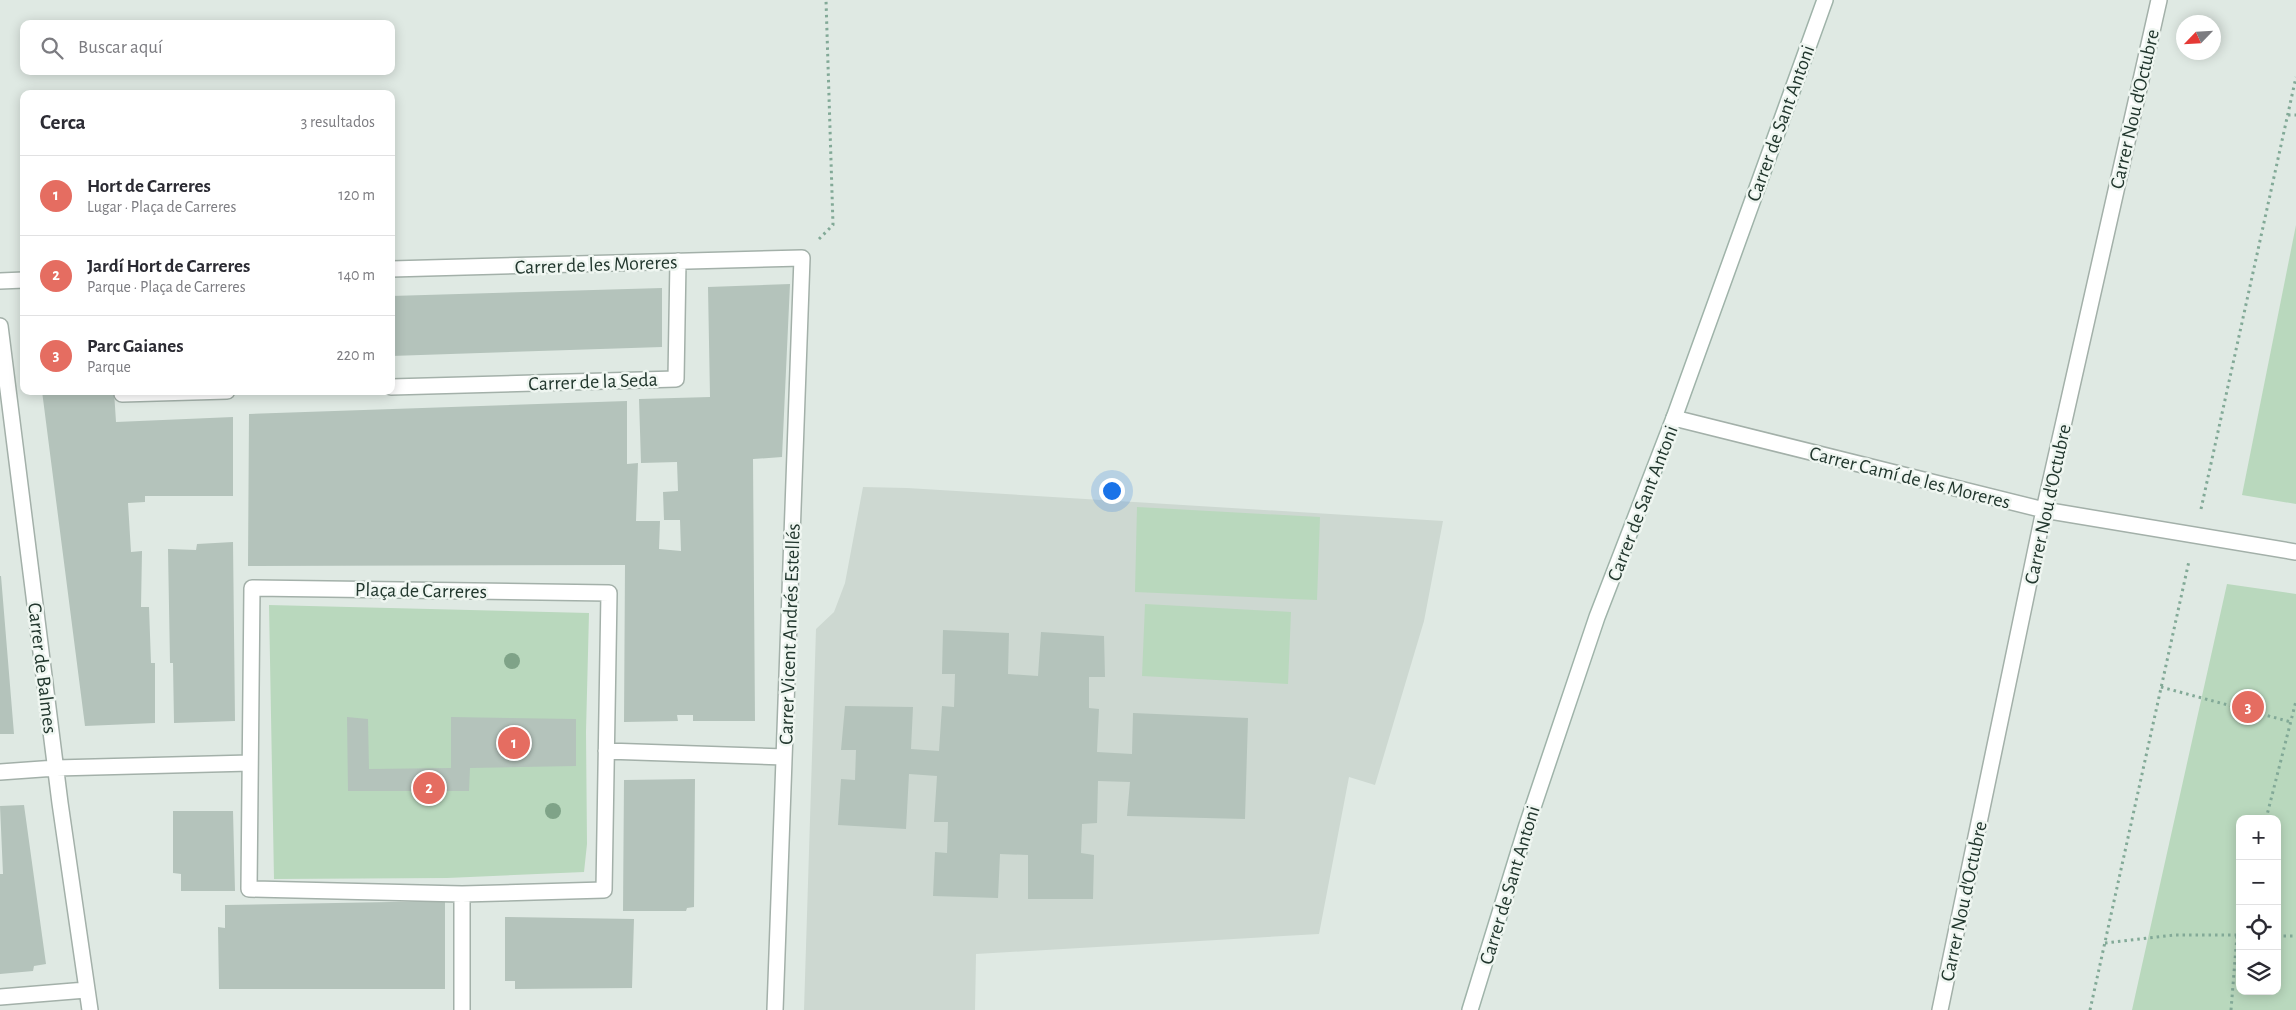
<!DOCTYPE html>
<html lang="es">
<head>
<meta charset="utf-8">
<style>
	body { margin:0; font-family:"Alegreya Sans",sans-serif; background:#f7f7f7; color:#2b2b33 }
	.controls { position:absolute; right:15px; bottom:15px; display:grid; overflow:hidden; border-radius:10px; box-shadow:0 2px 12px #0003 }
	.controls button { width:45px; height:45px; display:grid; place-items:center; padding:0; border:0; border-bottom:1px solid #e1e1e2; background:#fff; color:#2b2b33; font:25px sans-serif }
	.compass { position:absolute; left:2176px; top:15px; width:45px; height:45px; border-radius:50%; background:#fff; box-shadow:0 2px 12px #0003; rotate:245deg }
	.you { position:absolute; left:1111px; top:490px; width:18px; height:18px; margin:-12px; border:4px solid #fff; border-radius:50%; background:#1a73e8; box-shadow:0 0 0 8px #1a73e833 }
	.badge { display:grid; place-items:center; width:32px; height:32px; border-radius:50%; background:#e56d61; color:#fff; font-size:16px; font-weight:700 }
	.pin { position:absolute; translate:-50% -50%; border:2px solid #fff; box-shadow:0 1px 5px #0006 }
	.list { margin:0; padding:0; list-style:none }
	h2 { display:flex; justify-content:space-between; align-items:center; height:65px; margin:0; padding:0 20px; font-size:21px }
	h2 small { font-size:16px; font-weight:400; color:#7c7c81 }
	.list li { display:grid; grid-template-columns:32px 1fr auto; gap:15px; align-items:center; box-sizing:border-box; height:80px; padding:0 20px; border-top:1px solid #e1e1e2 }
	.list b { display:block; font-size:19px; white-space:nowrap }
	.list p { margin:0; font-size:16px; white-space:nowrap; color:#7c7c81 }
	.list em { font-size:16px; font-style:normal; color:#7c7c81 }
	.icon { flex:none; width:28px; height:28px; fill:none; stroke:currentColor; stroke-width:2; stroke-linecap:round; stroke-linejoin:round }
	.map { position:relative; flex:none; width:2296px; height:1010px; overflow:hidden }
	.search { position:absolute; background:#fff; box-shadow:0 2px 12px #0003; left:20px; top:20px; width:375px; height:55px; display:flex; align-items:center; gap:12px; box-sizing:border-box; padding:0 18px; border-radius:10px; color:#7c7c81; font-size:19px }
	.panel { position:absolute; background:#fff; box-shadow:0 2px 12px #0003; left:20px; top:90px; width:375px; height:305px; border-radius:10px }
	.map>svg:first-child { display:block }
	.built { fill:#cdd8d1 }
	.green { fill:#b9d8bd; fill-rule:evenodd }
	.building { fill:#b4c3bb }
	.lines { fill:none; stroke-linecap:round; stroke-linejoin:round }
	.street-casing { stroke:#a3b0a9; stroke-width:18 }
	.secondary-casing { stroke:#9fb3a9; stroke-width:18 }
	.path { stroke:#82a997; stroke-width:3; stroke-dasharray:2.5 4; stroke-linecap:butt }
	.street { stroke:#fff; stroke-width:15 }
	.secondary { stroke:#fff; stroke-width:15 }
	.tree { fill:#7fa388 }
	.labels { text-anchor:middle; stroke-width:5; stroke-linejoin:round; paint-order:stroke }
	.street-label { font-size:20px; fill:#22372e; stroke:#eff6f1 }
</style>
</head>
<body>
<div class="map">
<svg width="2296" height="1010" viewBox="0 0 2296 1010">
	<rect width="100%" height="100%" fill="#dfe9e3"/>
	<path class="built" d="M863 487 907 488 1443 521 1424 621 1375 785 1349 777 1319 934 976 954 975 1010H804L816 629 834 612 845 583Z"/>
	<path class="green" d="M2296 225V504L2242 495Z
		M1137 507 1320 517 1317 600 1135 592Z
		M2227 584 2296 594V1010H2132ZM2240 819H2277V991H2240Z
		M1145 604 1291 612 1288 684 1142 676Z
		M269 605 589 613 586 732 587 844 584 872 447 878 274 879Z"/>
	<path class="building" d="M790 284 782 457 753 459 755 721H693V715H677L678 721 624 722 625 565 248 566 249 414 627 401V464L638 463 636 521H660L659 549 681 551 680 520H664L663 492 678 491 677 462 641 463 639 399 710 397 708 287Z
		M662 288V347L391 356V296Z
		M42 391H114L116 422 233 417V496H145V502L128 503 131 552 142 551 141 607H149L151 663H155V723L85 726Z
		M233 542 235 721 174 723 173 663H170L168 549 196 550 197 544Z
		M0 576H1L14 734H0Z
		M943 630 1009 633 1008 674 1038 676 1041 632 1104 636 1105 677H1089V708L1099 709 1097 752 1132 754 1133 713 1248 718 1245 819 1127 816 1130 782 1098 781 1097 823 1082 824 1081 853 1094 855 1093 899H1028V855L1000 854 998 898 933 896 935 852 947 853 948 822H934L937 776 909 774 906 829 838 825 841 779 855 780 856 750H841L845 706 913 707 911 749 939 751 942 706 954 707 955 674H942Z
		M347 717 368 719 369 769 451 768V717L576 719V766L470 768 469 791H348Z
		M695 779 694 907 687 908 686 911H623L624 780Z
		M24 805 46 964 34 966 33 971 0 974V874H3L0 806Z
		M173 811H233L235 891H181V874L173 873Z
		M445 901V989H219L218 927 225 928V905Z
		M505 917 634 919 632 988 515 989V981H505Z"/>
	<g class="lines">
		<defs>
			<path id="street" d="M391 269 802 258 775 1010
				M0 281 24 280
				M0 326 60 803 90 1010
				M391 387 676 379 678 261
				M122 391V394L227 391
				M1674 418 2044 510 2296 552
				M252 588 609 593 604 890 462 894 249 889Z
				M606 751 784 757
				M0 772 56 768 250 763
				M0 997 86 990
				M462 1010V894
				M1940 1010 2044 510 2159 0"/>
			<path id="secondary" d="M1470 1010 1527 825 1597 617 1674 418 1825 0"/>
		</defs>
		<use href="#street" class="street-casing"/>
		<use href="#secondary" class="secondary-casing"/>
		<path class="path" d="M2288 115H2296
			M819 239 833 225 826 0
			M2201 509 2296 77
			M2161 687 2291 722
			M2266 819 2296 701
			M2277 936H2296
			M2105 943 2175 935H2240
			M2090 1010 2189 561
			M2231 1010 2237 935 2240 923"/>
		<use href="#street" class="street"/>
		<use href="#secondary" class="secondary"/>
	</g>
	<g class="tree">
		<circle cx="512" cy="661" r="8"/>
		<circle cx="553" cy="811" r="8"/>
	</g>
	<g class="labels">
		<g class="street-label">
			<text transform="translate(2134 109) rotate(-77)" y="7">Carrer Nou d'Octubre</text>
			<text transform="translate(1780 123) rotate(-70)" y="7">Carrer de Sant Antoni</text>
			<text transform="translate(596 264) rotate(-2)" y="7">Carrer de les Moreres</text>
			<text transform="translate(593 381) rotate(-2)" y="7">Carrer de la Seda</text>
			<text transform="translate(1910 477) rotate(14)" y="7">Carrer Camí de les Moreres</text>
			<text transform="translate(1642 503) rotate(-69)" y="7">Carrer de Sant Antoni</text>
			<text transform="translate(2047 504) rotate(-78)" y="7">Carrer Nou d'Octubre</text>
			<text transform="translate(421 590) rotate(1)" y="7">Plaça de Carreres</text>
			<text transform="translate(789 634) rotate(-88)" y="7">Carrer Vicent Andrés Estellés</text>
			<text transform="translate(43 668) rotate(83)" y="7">Carrer de Balmes</text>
			<text transform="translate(1509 885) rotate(-73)" y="7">Carrer de Sant Antoni</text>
			<text transform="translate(1963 901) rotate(-78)" y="7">Carrer Nou d'Octubre</text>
		</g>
	</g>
</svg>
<div class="controls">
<button>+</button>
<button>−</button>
<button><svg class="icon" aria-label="locate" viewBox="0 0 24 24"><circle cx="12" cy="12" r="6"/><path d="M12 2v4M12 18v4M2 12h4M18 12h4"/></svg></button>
<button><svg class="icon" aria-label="layers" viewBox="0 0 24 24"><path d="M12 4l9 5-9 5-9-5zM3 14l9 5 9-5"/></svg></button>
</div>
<svg class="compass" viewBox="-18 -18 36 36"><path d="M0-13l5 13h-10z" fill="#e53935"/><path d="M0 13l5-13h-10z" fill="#7c7c81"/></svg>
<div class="you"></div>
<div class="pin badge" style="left:514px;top:743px">1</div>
<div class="pin badge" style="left:429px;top:788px">2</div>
<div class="pin badge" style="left:2248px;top:707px">3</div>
<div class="search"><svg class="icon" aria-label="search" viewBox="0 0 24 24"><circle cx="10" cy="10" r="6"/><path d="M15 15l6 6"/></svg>Buscar aquí</div>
<section class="panel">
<h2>Cerca<small>3 resultados</small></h2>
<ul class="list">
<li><span class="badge">1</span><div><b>Hort de Carreres</b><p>Lugar · Plaça de Carreres</p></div><em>120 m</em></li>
<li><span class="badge">2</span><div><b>Jardí Hort de Carreres</b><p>Parque · Plaça de Carreres</p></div><em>140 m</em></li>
<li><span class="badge">3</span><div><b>Parc Gaianes</b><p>Parque</p></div><em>220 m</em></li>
</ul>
</section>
</div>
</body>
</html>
